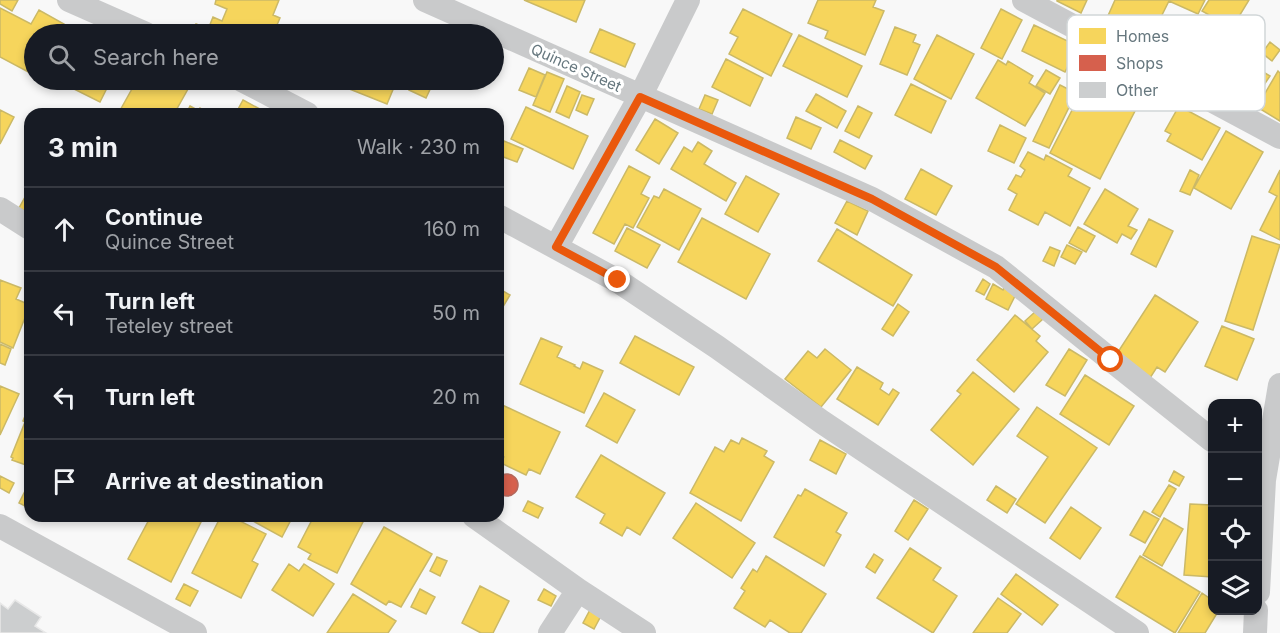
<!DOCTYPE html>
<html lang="en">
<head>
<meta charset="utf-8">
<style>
	body { margin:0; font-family:Inter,sans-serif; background:#242831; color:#f1f3f6 }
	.controls { position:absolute; right:18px; bottom:18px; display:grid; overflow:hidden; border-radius:12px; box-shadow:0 3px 9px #0003 }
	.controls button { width:54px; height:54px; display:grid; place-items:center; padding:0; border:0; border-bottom:2px solid #363941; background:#171b24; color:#f1f3f6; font:30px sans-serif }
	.stop { position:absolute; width:18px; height:18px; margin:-14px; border:4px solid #ea580c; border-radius:50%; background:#fff }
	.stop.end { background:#ea580c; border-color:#fff; box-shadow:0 2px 6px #0008 }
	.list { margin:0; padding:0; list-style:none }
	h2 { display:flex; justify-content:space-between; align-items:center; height:78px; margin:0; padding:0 24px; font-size:26px }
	h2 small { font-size:20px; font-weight:400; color:#9ea1a6 }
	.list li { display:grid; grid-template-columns:39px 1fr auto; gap:18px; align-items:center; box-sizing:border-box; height:84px; padding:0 24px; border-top:2px solid #363941 }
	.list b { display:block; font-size:22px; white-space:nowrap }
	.list p { margin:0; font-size:20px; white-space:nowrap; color:#9ea1a6 }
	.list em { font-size:20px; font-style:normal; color:#9ea1a6 }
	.icon { flex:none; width:33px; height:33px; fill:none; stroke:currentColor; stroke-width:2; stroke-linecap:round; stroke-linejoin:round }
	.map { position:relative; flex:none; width:1280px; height:633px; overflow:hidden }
	.search { position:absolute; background:#171b24; box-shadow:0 3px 9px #0003; left:24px; top:24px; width:480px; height:66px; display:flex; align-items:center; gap:15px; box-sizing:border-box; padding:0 21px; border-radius:33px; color:#9ea1a6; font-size:22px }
	.panel { position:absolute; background:#171b24; box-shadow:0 3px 9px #0003; left:24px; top:108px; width:480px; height:414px; border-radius:18px }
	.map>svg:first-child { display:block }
	.homes { fill:#f6d55c; stroke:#cbb966; stroke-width:1.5 }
	.shops { fill:#d6604d; stroke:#b4675c; stroke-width:1.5 }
	.building { fill:#cccecf; stroke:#e8e8e8; stroke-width:1.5 }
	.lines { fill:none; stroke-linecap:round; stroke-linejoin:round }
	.minor { stroke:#c9cacb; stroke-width:24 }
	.route { stroke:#ea580c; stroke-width:8 }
	.labels { text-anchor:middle; stroke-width:6; stroke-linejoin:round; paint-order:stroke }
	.street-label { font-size:15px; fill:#66777e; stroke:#fff }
	.key { fill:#fff; stroke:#d1d6d8; stroke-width:1.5 }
	.key-label { font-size:16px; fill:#66777e }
</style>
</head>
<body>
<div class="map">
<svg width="1280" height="633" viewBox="0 0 1280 633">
	<rect width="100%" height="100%" fill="#f8f8f8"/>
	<path class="homes" d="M0 0H18L12 11 0 4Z
		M216 0H279L273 15 280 18 273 34H212L207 32 213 17 222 21 227 9 215 4Z
		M524 0H585L576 22Z
		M818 0H876L873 7 884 11 865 55 825 38 828 31 808 23Z
		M1057 0H1087L1081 13 1057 1Z
		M1115 0H1205L1198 14 1169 1 1150 39 1107 18Z
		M1209 0H1249L1232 28 1202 11Z
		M0 8 31 24 39 10 64 24 59 34H34V75L0 57Z
		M743 9 792 34 771 76 729 54 738 37 730 33Z
		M1001 9 1022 20 1002 59 981 48Z
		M196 24 207 28 205 34H191Z
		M1034 25 1078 46 1065 72 1022 51Z
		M895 27 916 35 913 42 920 45 907 75 880 64Z
		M600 29 635 44 625 67 590 52Z
		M799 35 862 66 847 97 783 66Z
		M937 35 974 54 951 99 914 79Z
		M1270 42 1280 50 1272 61 1262 53Z
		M726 59 763 78 750 106 712 87Z
		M998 60 1006 65 1008 61 1033 76 1029 83 1045 93 1025 126 976 98Z
		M1255 67 1270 76 1262 88 1258 85 1251 95 1241 88Z
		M529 68 545 75 536 97 519 90Z
		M1046 70 1060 78 1050 94 1036 86Z
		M1278 71 1280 73V121L1257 107Z
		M547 72 564 79 550 112 533 105Z
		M56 80H111L100 102Z
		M137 80H193L174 114H118Z
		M327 80H397L387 104Z
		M413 80H431L434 81 426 98 409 90Z
		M911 84 946 101 931 133 895 115Z
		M1060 85 1076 93 1049 148 1033 141Z
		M1085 85 1135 111 1100 179 1050 153Z
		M567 86 580 92 569 118 556 112Z
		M816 94 846 111 837 128 806 111Z
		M582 95 594 99 587 115 576 110Z
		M705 95 718 100 712 114 699 109Z
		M243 100 269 114H230L233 109 237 111Z
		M190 106 199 111 200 108 211 114H186Z
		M858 106 872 113 859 138 845 131Z
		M1179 106 1220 128 1202 160 1167 141 1171 134 1165 131Z
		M526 107 588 136 573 169 511 139Z
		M0 110 14 117 0 144Z
		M796 117 821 128 811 149 787 138Z
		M655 119 678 133 659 164 636 150Z
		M1000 125 1026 138 1014 163 988 151Z
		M1226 131 1263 152 1231 209 1194 188Z
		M840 140 872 156 865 169 834 152Z
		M504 141 523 149 517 162 498 155Z
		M698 142 712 151 704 164 736 183 726 201 671 169 684 147 692 152Z
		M1028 152 1044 160 1046 155 1072 169 1068 176 1090 188 1070 226 1045 212 1038 225 1009 210 1017 194 1008 189 1016 175 1021 177 1025 170 1020 166Z
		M629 166 650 177 641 194 649 198 633 228 625 224 614 244 593 233Z
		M921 169 952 186 936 215 905 199Z
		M1190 170 1199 175 1190 195 1180 191Z
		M1280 170V240L1260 230 1277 196 1269 192Z
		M746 176 779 194 758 232 725 214Z
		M30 188V214L19 208Z
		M664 189 701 209 679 250 637 227 654 196 659 198Z
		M1105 189 1138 209 1128 226 1137 230 1131 239 1122 234 1117 243 1084 224Z
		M847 201 868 211 857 235 835 223Z
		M702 218 770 254 746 299 678 262Z
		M1149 219 1173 231 1156 267 1131 254Z
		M1078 227 1095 236 1086 252 1069 243Z
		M627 228 660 245 647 268 615 251Z
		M837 229 912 275 893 306 818 261Z
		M1252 236 1280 245 1253 330 1225 321Z
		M1067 245 1082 252 1075 264 1061 257Z
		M1050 247 1060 251 1054 266 1043 261Z
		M983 279 990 284 984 295 976 291Z
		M0 280 21 288 16 299 30 305 13 348 0 342Z
		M993 284 1003 290 1005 286 1017 292 1008 310 986 299Z
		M498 288 510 295 498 315Z
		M1155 295 1198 322 1165 372 1157 367 1150 378 1116 355Z
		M898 304 909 312 893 336 882 329Z
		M1036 311 1043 319 1032 329 1025 321Z
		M1015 315 1040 336 1036 341 1048 352 1014 392 977 360Z
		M1222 326 1254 339 1237 380 1205 366Z
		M635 336 694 367 679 395 620 363Z
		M541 338 562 347 557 357 575 365 574 366 580 369 583 362 603 371 584 413 520 384Z
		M0 344 11 349 5 365 0 363Z
		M825 349 851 370 821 407 785 379 808 351 817 358Z
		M1069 349 1087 360 1065 396 1046 385Z
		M857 367 883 383 880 389 889 395 893 389 899 393 878 425 837 399Z
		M973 372 1019 409 973 465 931 430 961 394 957 391Z
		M1085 375 1134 406 1109 445 1060 414Z
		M0 386 19 394 0 435Z
		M604 393 635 410 617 443 586 426Z
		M498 403 560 432 540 474 529 469 526 475 501 463 504 457 498 455Z
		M30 404V464L27 463 26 465 12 460 13 458 11 457 25 422 23 421Z
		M1037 407 1097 448 1045 523 1016 504 1048 457 1017 436Z
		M742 438 767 451 764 456 774 462 741 521 690 493 715 447 724 452 731 440 739 444Z
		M820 440 846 454 836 474 810 460Z
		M601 455 665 493 640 535 627 527 622 536 600 523 605 514 576 497Z
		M1174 471 1184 477 1179 486 1169 481Z
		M0 476 14 483 9 493 0 488Z
		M1169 485 1176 489 1160 517 1152 512Z
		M996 486 1016 499 1007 513 987 500Z
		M805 489 847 513 836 532 841 535 824 566 774 537 798 495 801 496Z
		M25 491 30 494 29 508 19 503Z
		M914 500 928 509 908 540 895 531Z
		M528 501 543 508 538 518 523 511Z
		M696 503 755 543 732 578 673 538Z
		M1190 504 1212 505V577L1184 575Z
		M1071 507 1101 528 1080 559 1050 538Z
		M1144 511 1159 519 1145 543 1130 535Z
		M151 516H191L201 522 171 582 128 559Z
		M221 516H230L266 534 252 561 258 564 241 598 192 573Z
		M244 516H293L282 537Z
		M314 516H366L337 573 308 559 311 554 298 547Z
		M1164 518 1183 529 1162 566 1143 555Z
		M384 527 432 554 401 607 389 601 386 605 351 584Z
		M910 548 941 568 933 580 957 596 933 633 877 598Z
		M874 554 883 560 875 573 866 567Z
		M766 556 826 594 801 633H790L770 620 765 627 734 608 745 591 741 588 753 569 757 572Z
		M1140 556 1200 592 1175 633 1116 597Z
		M437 557 447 561 440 576 430 571Z
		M289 564 299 571 304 564 334 584 313 616 272 590Z
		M1016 574 1058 605 1042 625 1001 594Z
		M184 584 198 591 190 606 176 599Z
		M480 586 509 601 493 633H481L462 623Z
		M420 589 435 597 426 614 411 607Z
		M544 589 556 596 551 606 538 600Z
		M1202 593 1212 600V610H1219L1205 633H1178Z
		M353 594 396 621 388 633H327Z
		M998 598 1021 614 1007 633H973Z
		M592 606 603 612 594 629 583 623Z"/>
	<path class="shops" d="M496 485a11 11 0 1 1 22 0a11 11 0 1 1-22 0Z"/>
	<path class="building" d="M15 600 41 617 35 626 46 633H0V603L8 609Z"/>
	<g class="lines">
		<path class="minor" d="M69 0 146 34
			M425 0 872 199 996 267 1111 360 1212 440
			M1024 0 1280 137
			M242 80 307 114
			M0 209 30 228
			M498 216 618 281 717 347 822 422 1137 633
			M556 247 640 97 688 0
			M474 516 578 590 644 633
			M0 526 195 633
			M1258 592 1264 480 1280 385
			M550 633 578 590
			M1255 633 1256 610"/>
	</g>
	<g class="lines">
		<path class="route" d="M618 280 556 247 640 97 872 199 996 267 1111 360"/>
	</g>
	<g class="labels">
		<g class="street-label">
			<text transform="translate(576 68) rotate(24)" y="5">Quince Street</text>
		</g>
	</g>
	<rect x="1067" y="15" width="198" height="96" rx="9" class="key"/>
	<rect x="1079" y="28" width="27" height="16" fill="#f6d55c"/>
	<rect x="1079" y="55" width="27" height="16" fill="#d6604d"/>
	<rect x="1079" y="82" width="27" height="16" fill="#cccecf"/>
	<g class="key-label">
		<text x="1116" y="42">Homes</text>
		<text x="1116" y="69">Shops</text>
		<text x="1116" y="96">Other</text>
	</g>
</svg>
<div class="controls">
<button>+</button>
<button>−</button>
<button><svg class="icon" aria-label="locate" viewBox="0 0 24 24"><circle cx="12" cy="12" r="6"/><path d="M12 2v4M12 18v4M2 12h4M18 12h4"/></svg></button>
<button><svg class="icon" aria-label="layers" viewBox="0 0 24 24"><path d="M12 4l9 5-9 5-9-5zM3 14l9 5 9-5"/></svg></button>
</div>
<div class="stop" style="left:1111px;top:360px"></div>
<div class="stop end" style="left:618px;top:280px"></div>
<div class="search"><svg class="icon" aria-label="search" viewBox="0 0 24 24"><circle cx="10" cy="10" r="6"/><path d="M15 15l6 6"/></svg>Search here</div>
<section class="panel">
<h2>3 min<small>Walk · 230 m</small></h2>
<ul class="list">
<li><svg class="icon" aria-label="ahead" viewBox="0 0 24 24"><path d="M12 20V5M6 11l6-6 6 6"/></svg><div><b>Continue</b><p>Quince Street</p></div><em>160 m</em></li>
<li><svg class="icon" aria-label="left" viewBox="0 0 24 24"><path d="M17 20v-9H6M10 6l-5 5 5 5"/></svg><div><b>Turn left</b><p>Teteley street</p></div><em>50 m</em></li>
<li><svg class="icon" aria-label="left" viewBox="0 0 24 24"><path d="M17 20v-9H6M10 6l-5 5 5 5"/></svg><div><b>Turn left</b></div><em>20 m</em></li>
<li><svg class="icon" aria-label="arrive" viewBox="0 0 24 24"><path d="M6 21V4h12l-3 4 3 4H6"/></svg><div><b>Arrive at destination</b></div></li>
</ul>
</section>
</div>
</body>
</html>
